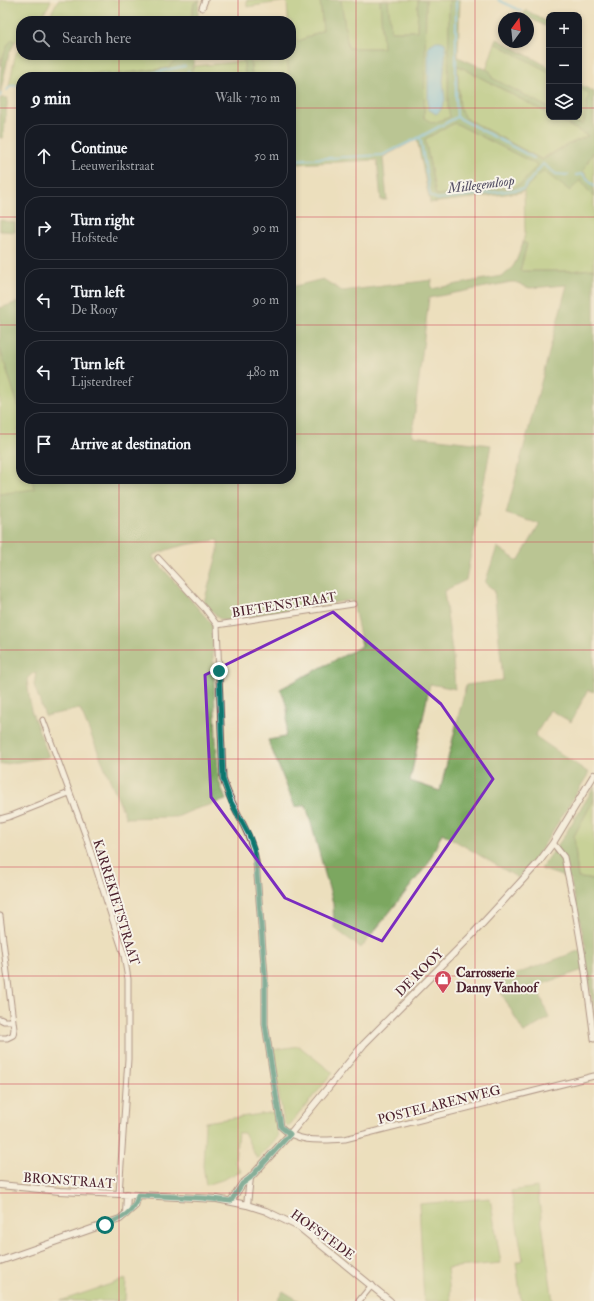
<!DOCTYPE html>
<html lang="en">
<head>
<meta charset="utf-8">
<style>
	body { margin:0; font-family:"IM FELL Double Pica",serif; background:#242831; color:#f1f3f6 }
	.controls { position:absolute; right:12px; top:12px; display:grid; overflow:hidden; border-radius:8px; box-shadow:0 2px 6px #0003 }
	.controls button { width:36px; height:36px; display:grid; place-items:center; padding:0; border:0; border-bottom:1px solid #363941; background:#171b24; color:#f1f3f6; font:20px sans-serif }
	.compass { position:absolute; left:498px; top:12px; width:36px; height:36px; border-radius:50%; background:#171b24; box-shadow:0 2px 6px #0003; rotate:15deg }
	.stop { position:absolute; width:12px; height:12px; margin:-9px; border:3px solid #0f766e; border-radius:50%; background:#fff }
	.stop.end { background:#0f766e; border-color:#fff; box-shadow:0 1px 4px #0008 }
	.list { margin:0; padding:0; list-style:none }
	h2 { display:flex; justify-content:space-between; align-items:center; height:52px; margin:0; padding:0 16px; font-size:17px }
	h2 small { font-size:13px; font-weight:400; color:#9ea1a6 }
	.list li { display:grid; grid-template-columns:26px 1fr auto; gap:12px; align-items:center; box-sizing:border-box; height:64px; margin:0 8px 8px; padding:0 8px; border:1px solid #363941; border-radius:16px }
	.list b { display:block; font-size:15px; white-space:nowrap }
	.list p { margin:0; font-size:13px; white-space:nowrap; color:#9ea1a6 }
	.list em { font-size:13px; font-style:normal; color:#9ea1a6 }
	.icon { flex:none; width:22px; height:22px; fill:none; stroke:currentColor; stroke-width:2; stroke-linecap:round; stroke-linejoin:round }
	.map { position:relative; flex:none; width:594px; height:1301px; overflow:hidden }
	.search { position:absolute; background:#171b24; box-shadow:0 2px 6px #0003; left:16px; top:16px; width:280px; height:44px; display:flex; align-items:center; gap:10px; box-sizing:border-box; padding:0 14px; border-radius:16px; color:#9ea1a6; font-size:15px }
	.panel { position:absolute; background:#171b24; box-shadow:0 2px 6px #0003; left:16px; top:72px; width:280px; height:412px; border-radius:16px }
	.map>svg:first-child { display:block }
	.green { fill:#9bc16c; stroke:#72704c }
	.forest { fill:#7ca760; stroke:#636346; fill-rule:evenodd }
	.water { fill:#6cc0e9; stroke:#5b708a }
	.lines { fill:none; stroke-linecap:round; stroke-linejoin:round }
	.stream { stroke:#6cc0e9; stroke-width:2 }
	.minor-casing { stroke:#623c41; stroke-width:7 }
	.tertiary-casing { stroke:#623c41; stroke-width:8 }
	.minor { stroke:#fff; stroke-width:5 }
	.tertiary { stroke:#fff; stroke-width:6 }
	.route { stroke:#0f766e; stroke-width:5 }
	.marked { fill:none; stroke:#7b2cbf; stroke-width:3; stroke-linejoin:round }
	.grid { fill:none; stroke:#d1495b; stroke-width:1; stroke-opacity:0.55 }
	.labels { text-anchor:middle; stroke-width:4; stroke-linejoin:round; paint-order:stroke }
	.street-label { font-size:13px; fill:#4a1f2b; stroke:#f7f3e8 }
	.poi-label { font-size:13px; font-weight:bold; fill:#4a1f2b; stroke:#f7f3e8; text-anchor:start }
	.water-label { font-size:14px; font-style:italic; fill:#544f64; stroke:#f7f3e8 }
</style>
</head>
<body>
<div class="map">
<svg width="594" height="1301" viewBox="0 0 594 1301">
	<rect width="100%" height="100%" fill="#f7f3e8"/>
	<filter id="ink" filterUnits="userSpaceOnUse"><feTurbulence type="fractalNoise" baseFrequency=".025" numOctaves="2"/><feDisplacementMap in="SourceGraphic" scale="8" xChannelSelector="R" yChannelSelector="G"/><feConvolveMatrix kernelMatrix="1 2 1 2 8 2 1 2 1" color-interpolation-filters="sRGB"/></filter>
	<filter id="wash" filterUnits="userSpaceOnUse"><feTurbulence type="fractalNoise" baseFrequency=".012" numOctaves="4" result="noise"/><feDisplacementMap in="SourceGraphic" scale="16" xChannelSelector="R" yChannelSelector="G"/><feGaussianBlur stdDeviation="0.9" result="paint"/><feColorMatrix in="noise" values="0 0 0 0 0 0 0 0 0 0 0 0 0 0 0 0 0 1.4 0 .05"/><feComposite in="paint" operator="in"/></filter>
	<g filter="url(#wash)">
		<rect width="100%" height="100%" fill="#ecdfbd"/>
		<path class="green" d="M0 0H51C48 9 42 15 35 21H21V36L15 42 12 39 1 60 0 66Z
			M58 0H201L194 3 191 21H45L50 15Z
			M247 0H320L323 30 297 42 295 33H291V21H288L287 1 247 7Z
			M341 0H380L384 48H348Z
			M388 0H418L417 31H390Z
			M426 0H449L448 108 451 118 433 123 424 119Z
			M495 43 549 72V108L492 78 490 71 486 70Z
			M21 45V55H184L182 58 176 59 168 68 112 75C105 72 99 73 92 74L93 77H21V86H9L15 56Z
			M288 60 289 77H252L251 62Z
			M244 61 245 77H192L191 71 194 66Z
			M457 65 549 114V117H554L588 136 567 145 545 157 543 160 465 118 460 109Z
			M579 88 589 93 583 126 567 117H579Z
			M291 97 297 164H291Z
			M455 123 538 165 522 183 514 187 436 195 425 139Z
			M594 150V186L583 171Z
			M543 171 580 180 594 198V269L570 271H520L527 244 523 242 525 233 524 190Z
			M0 349 21 414V428L18 429 21 440V479H32L35 489 0 494Z
			M594 799V879L578 878 574 836Z
			M299 1046 333 1073 288 1127 284 1123 271 1050Z
			M275 1112 278 1137 257 1159 244 1133H238L235 1162 241 1171 222 1180 206 1185 203 1166 205 1122Z
			M537 1187 553 1301H521L516 1262 523 1260 511 1191Z
			M490 1198 501 1263 447 1268 451 1301H424L419 1204Z
			M126 1279 125 1301H60Z"/>
		<path class="forest" d="M200 0 198 10V21H191L194 3Z
			M320 0H341L348 48H383L380 0H388L391 31H417L418 0H426L424 118 433 123 450 117 448 108 449 0H460L458 57 490 71 492 78 549 108V114L457 65 460 109 465 118 542 160 567 145 588 136 554 117H567L583 125 589 93 579 88V84L594 92V150L583 171 594 186V198L580 180 570 191 543 171 522 192 430 203 417 139 383 157 387 200H381L377 160 297 164 291 97V77H289L287 57 288 55H291V33H295L297 42 323 30ZM455 123 537 165V166L522 183 514 187 436 195 425 139Z
			M526 10 549 23V28L523 15Z
			M12 39 15 42 9 54 0 95C0 76 0 53 12 39Z
			M497 39 549 67V72L495 43Z
			M184 55H195C194 63 191 70 192 77H186V73L156 77H93L92 74C99 73 105 73 112 75L168 68 176 59 182 58Z
			M243 55H250L252 77H245Z
			M0 98H8L3 138H0Z
			M0 220 15 223V232L0 231Z
			M523 242 527 244 520 271H570L594 269V692L588 690 571 722 550 710 535 736 589 773 539 853 518 878 442 833 428 864 361 948 334 928 333 903 306 805 295 807 268 740 285 737C288 715 290 709 280 689L362 646 354 607 351 600 226 621 218 618 204 602 218 551V540C195 543 173 546 152 556L212 624 216 739 219 781 226 800 193 810 177 817 126 818 80 709 45 716 34 685 36 672 32 674 27 679 31 710 49 757 0 765V494L34 489 32 479H291V287L323 279 342 291 432 280 431 289 501 276C515 271 518 255 523 242ZM512 282C519 282 523 287 530 288L567 285 506 514 540 524 518 561 497 547 485 583 494 590 503 680 466 685 440 791 410 781 430 684 455 689 453 658 444 591 466 580 491 445 412 436 429 298Z
			M21 301V414L0 349V308Z
			M594 787V799L574 836 578 878 594 879V1014L587 970 580 971 537 986 549 1018 524 1033 495 982 586 948 570 879 541 869 564 836Z
			M283 1291 300 1301H277Z"/>
		<path class="water" d="M436 41H441L445 43 446 49 443 81 445 100 440 111 436 114 428 109V49L430 45Z"/>
		<g class="lines">
			<path class="stream" d="M456 0V100L457 117
				M498 0 521 11
				M188 71 189 77
				M100 77 101 76 126 77 139 76 185 66
				M7 90 11 86H21
				M0 96 1 94
				M420 137 457 117 534 158
				M291 160 383 155 420 137 430 195 432 197 438 199 523 189 543 164 556 174 568 175
				M576 175 583 174 594 186"/>
		</g>
	</g>
	<g filter="url(#ink)">
		<g class="lines">
			<defs>
				<path id="minor" d="M202 8 205 0
					M158 558 205 609 217 625 223 779C232 809 251 831 256 862L265 976V1024L281 1127C298 1144 323 1140 345 1139L594 1076
					M217 625 353 604
					M43 720 85 834 124 955 128 979V1059L119 1194
					M0 819 11 816 69 793
					M553 843 564 857 574 905 583 957 594 1039
					M0 916 14 1029 13 1035 7 1038H0
					M0 1019 4 1021H13
					M359 1301 372 1285"/>
				<path id="tertiary" d="M0 1185 60 1191 217 1199 247 1205 266 1211 299 1227 390 1301
					M231 1201 242 1184 250 1178 290 1134 364 1044 471 936 539 862 553 843 594 775
					M247 1205 250 1178
					M126 1214 127 1194
					M0 1261 120 1219 135 1206 138 1195"/>
			</defs>
			<use href="#minor" class="minor-casing"/>
			<use href="#tertiary" class="tertiary-casing"/>
			<use href="#minor" class="minor"/>
			<use href="#tertiary" class="tertiary"/>
		</g>
	</g>
	<g class="lines" filter="url(#ink)">
		<path class="route" d="M105 1225C120 1219 135 1213 138 1195L202 1198 231 1201 242 1184 250 1178 290 1134 281 1127 265 1024V976L256 862 254 849 249 835 231 802 223 779 219 671"/>
	</g>
	<path d="M0 0H594V1301H0ZM333 612 441 704 493 779 382 941 285 898 211 797 205 675Z" fill="#ecdfbd" fill-opacity=".55" fill-rule="evenodd"/>
	<path class="marked" d="M333 612 441 704 493 779 382 941 285 898 211 797 205 675Z"/>
	<path class="grid" d="M119 0V21M238 0V21M356 0V1301M475 0V1301M119 55V77M238 55V77M0 108H21M291 108H549M579 108H594M0 217H21M291 217H594M0 325H21M291 325H594M0 434H21M291 434H594M119 479V1301M238 479V1301M0 542H594M0 650H594M0 759H594M0 867H594M0 976H594M0 1084H594M0 1193H594"/>
	<defs>
		<symbol id="shop-pin" viewBox="-11 -11 22 30"><path d="M0 17L-7.5 6A9.5 9.5 0 1 1 7.5 6Z" fill="#d1495b" stroke="#f7f3e8"/><path d="M-5-2.5h2.3a2.7 3.5 0 0 1 5.4 0H5L5.5 6h-11ZM-1.5-2.5h3a1.5 2.3 0 0 0-3 0Z" fill="#fff"/></symbol>
	</defs>
	<g fill-rule="evenodd">
		<use href="#shop-pin" x="433" y="969" width="20" height="27"/>
	</g>
	<g class="labels">
		<g class="street-label">
			<text transform="translate(284 604) rotate(-9)" y="5">BIETENSTRAAT</text>
			<text transform="translate(117 902) rotate(73)" y="5">KARREKIETSTRAAT</text>
			<text transform="translate(419 972) rotate(-45)" y="5">DE ROOY</text>
			<text transform="translate(439 1104) rotate(-14)" y="5">POSTELARENWEG</text>
			<text transform="translate(69 1180) rotate(4)" y="5">BRONSTRAAT</text>
			<text transform="translate(323 1234) rotate(36)" y="5">HOFSTEDE</text>
		</g>
		<g class="poi-label">
			<text x="456" y="977">Carrosserie<tspan x="456" dy="15">Danny Vanhoof</tspan></text>
		</g>
		<g class="water-label">
			<text transform="translate(481 184) rotate(-7)" y="5">Millegemloop</text>
		</g>
	</g>
</svg>
<div class="controls">
<button>+</button>
<button>−</button>
<button><svg class="icon" aria-label="layers" viewBox="0 0 24 24"><path d="M12 4l9 5-9 5-9-5zM3 14l9 5 9-5"/></svg></button>
</div>
<svg class="compass" viewBox="-18 -18 36 36"><path d="M0-13l5 13h-10z" fill="#e53935"/><path d="M0 13l5-13h-10z" fill="#9ea1a6"/></svg>
<div class="stop" style="left:105px;top:1225px"></div>
<div class="stop end" style="left:219px;top:671px"></div>
<div class="search"><svg class="icon" aria-label="search" viewBox="0 0 24 24"><circle cx="10" cy="10" r="6"/><path d="M15 15l6 6"/></svg>Search here</div>
<section class="panel">
<h2>9 min<small>Walk · 710 m</small></h2>
<ul class="list">
<li><svg class="icon" aria-label="ahead" viewBox="0 0 24 24"><path d="M12 20V5M6 11l6-6 6 6"/></svg><div><b>Continue</b><p>Leeuwerikstraat</p></div><em>50 m</em></li>
<li><svg class="icon" aria-label="right" viewBox="0 0 24 24"><path d="M7 20v-9h11M14 6l5 5-5 5"/></svg><div><b>Turn right</b><p>Hofstede</p></div><em>90 m</em></li>
<li><svg class="icon" aria-label="left" viewBox="0 0 24 24"><path d="M17 20v-9H6M10 6l-5 5 5 5"/></svg><div><b>Turn left</b><p>De Rooy</p></div><em>90 m</em></li>
<li><svg class="icon" aria-label="left" viewBox="0 0 24 24"><path d="M17 20v-9H6M10 6l-5 5 5 5"/></svg><div><b>Turn left</b><p>Lijsterdreef</p></div><em>480 m</em></li>
<li><svg class="icon" aria-label="arrive" viewBox="0 0 24 24"><path d="M6 21V4h12l-3 4 3 4H6"/></svg><div><b>Arrive at destination</b></div></li>
</ul>
</section>
</div>
</body>
</html>
